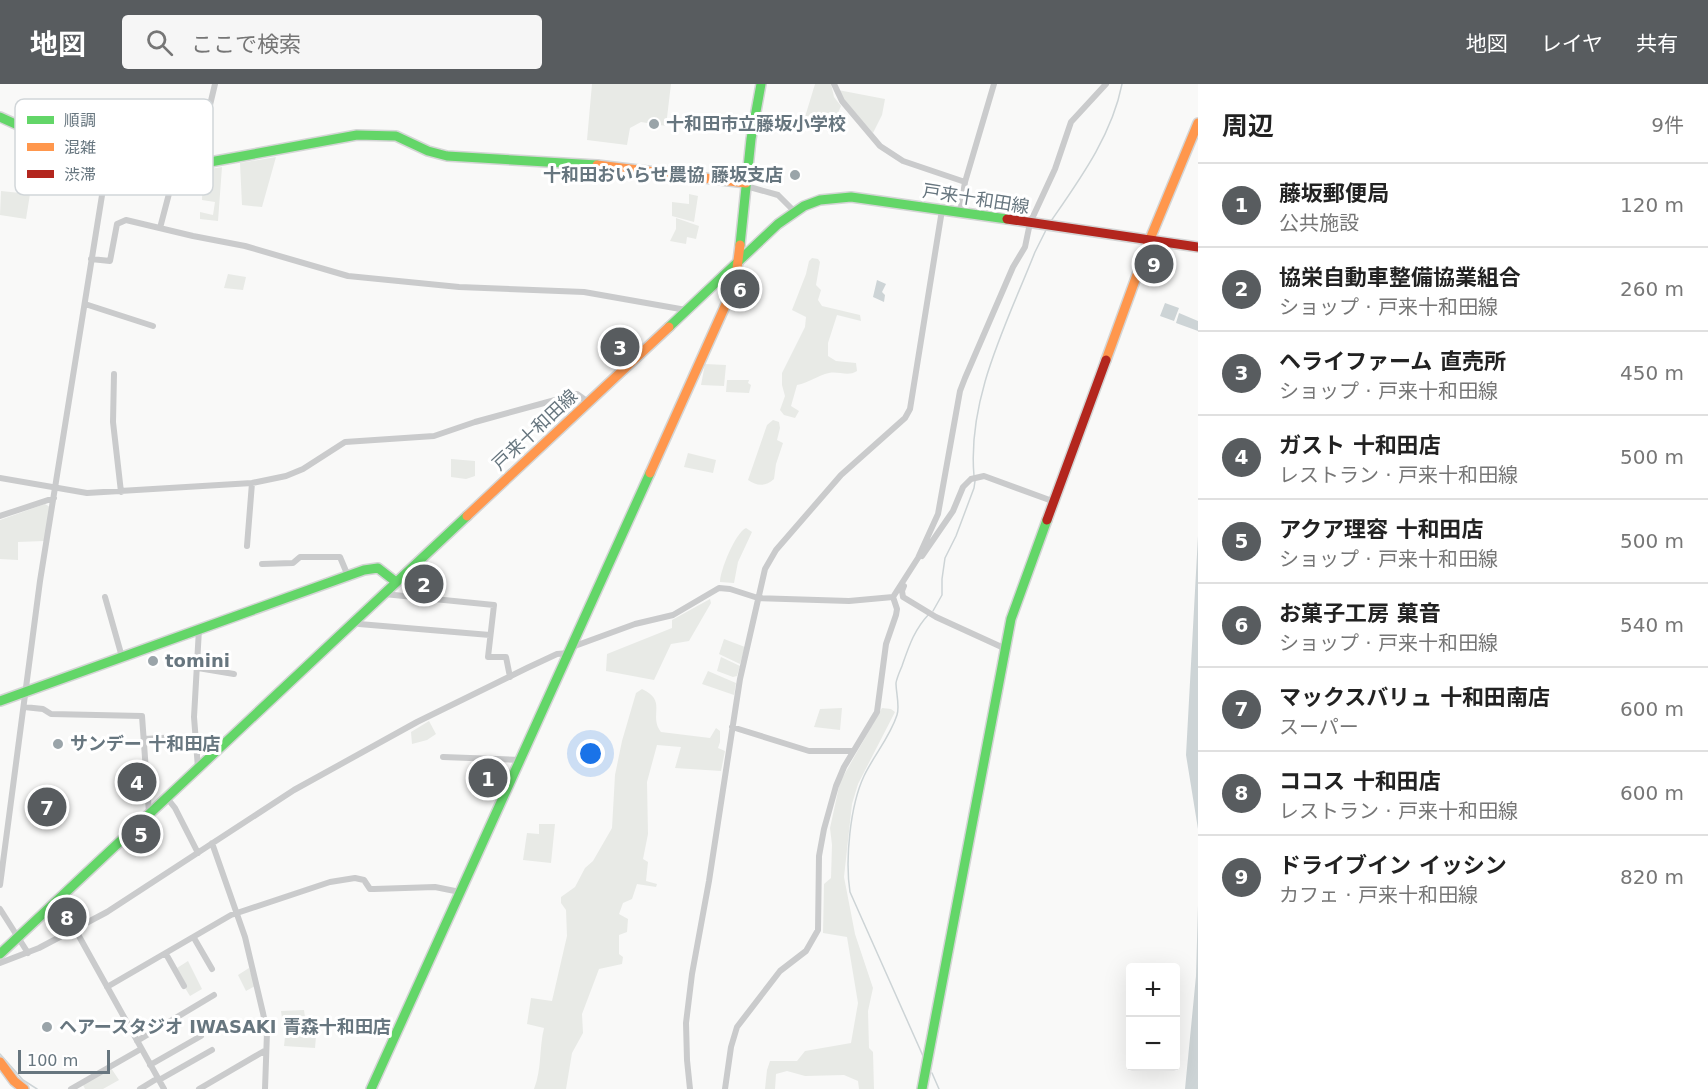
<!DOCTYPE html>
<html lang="ja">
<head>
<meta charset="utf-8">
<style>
	body { margin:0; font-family:"DejaVu Sans","Noto Sans JP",sans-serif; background:#f6f6f6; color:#222 }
	.controls { position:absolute; right:18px; bottom:18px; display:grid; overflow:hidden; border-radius:6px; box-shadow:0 6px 24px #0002 }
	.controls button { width:54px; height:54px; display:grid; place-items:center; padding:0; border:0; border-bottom:2px solid #e0e0e0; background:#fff; color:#222; font:30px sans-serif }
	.scale { position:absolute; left:18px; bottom:15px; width:92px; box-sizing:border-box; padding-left:6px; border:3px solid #67767f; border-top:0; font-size:16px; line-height:21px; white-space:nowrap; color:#67767f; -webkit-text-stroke:4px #fff; paint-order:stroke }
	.you { position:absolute; left:591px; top:670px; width:21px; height:21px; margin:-15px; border:4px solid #fff; border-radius:50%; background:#1a73e8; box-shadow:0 0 0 9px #1a73e833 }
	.badge { display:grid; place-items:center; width:39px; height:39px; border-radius:50%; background:#585c5f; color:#fff; font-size:20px; font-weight:700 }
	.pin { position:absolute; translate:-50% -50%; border:3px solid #fff; box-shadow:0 2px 6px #0006 }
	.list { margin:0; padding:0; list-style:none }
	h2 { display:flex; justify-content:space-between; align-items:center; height:78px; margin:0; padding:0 24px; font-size:26px }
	h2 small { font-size:20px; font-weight:400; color:#767676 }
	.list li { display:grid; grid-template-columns:39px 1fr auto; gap:18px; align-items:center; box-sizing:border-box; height:84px; padding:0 24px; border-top:2px solid #e0e0e0 }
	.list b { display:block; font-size:22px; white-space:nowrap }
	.list p { margin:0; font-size:20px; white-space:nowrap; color:#767676 }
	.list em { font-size:20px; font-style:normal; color:#767676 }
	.icon { flex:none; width:33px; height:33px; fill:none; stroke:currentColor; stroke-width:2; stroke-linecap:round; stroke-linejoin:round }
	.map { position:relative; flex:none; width:1198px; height:1005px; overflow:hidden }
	header { display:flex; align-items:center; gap:36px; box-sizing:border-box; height:84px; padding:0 30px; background:#585c5f; color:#fff }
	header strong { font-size:28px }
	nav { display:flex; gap:33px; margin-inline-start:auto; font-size:21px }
	.search { width:420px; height:54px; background:#f6f6f6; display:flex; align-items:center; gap:15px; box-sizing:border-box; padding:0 21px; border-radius:6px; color:#767676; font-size:22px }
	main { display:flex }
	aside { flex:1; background:#fff }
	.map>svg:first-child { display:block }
	.green { fill:#e8eae6 }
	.water { fill:#cdd4d6 }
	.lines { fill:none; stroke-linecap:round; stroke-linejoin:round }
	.stream { stroke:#cdd4d6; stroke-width:1.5 }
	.fast-casing { stroke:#d4d5d5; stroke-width:12 }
	.slow-casing { stroke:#d4d5d5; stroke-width:12 }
	.jam-casing { stroke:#d4d5d5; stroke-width:12 }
	.street { stroke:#cacbcc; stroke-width:6 }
	.fast { stroke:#63d668; stroke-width:9 }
	.slow { stroke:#ff974d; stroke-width:9 }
	.jam { stroke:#b3261e; stroke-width:9 }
	.poi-dot { fill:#9aa4a9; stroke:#fff; stroke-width:2 }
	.labels { text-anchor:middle; stroke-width:6; stroke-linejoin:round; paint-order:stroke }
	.poi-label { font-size:18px; font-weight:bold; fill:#67767f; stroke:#fff; text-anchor:start }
	.street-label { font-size:18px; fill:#67767f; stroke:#fff }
	.key { fill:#fff; stroke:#d1d6d9; stroke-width:1.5 }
	.key-label { font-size:16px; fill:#67767f }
</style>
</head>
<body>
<header>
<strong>地図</strong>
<div class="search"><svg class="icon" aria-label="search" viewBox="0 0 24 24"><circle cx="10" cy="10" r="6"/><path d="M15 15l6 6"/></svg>ここで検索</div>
<nav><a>地図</a><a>レイヤ</a><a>共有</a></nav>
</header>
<main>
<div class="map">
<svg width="1198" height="1005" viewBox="0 0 1198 1005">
	<rect width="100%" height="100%" fill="#f9f9f8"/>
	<path class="green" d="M592 0H671L666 42 641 38 630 44 627 61 587 56Z
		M815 0H831L834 13 841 22 834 38 805 33Z
		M838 6 885 15 882 31 873 49 841 12Z
		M276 73 262 123 242 121 240 79Z
		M222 83 218 137 200 135V128L213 131 215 118 202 116 203 86Z
		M1 107 30 110 26 135 0 131Z
		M689 110 698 112 694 138 672 132V118L689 120Z
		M676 134 699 142 696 155 687 153 686 160 670 157 676 145Z
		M812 174 818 175 820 178 816 201 821 206 818 216 822 222 860 231 861 237 837 231 828 259V272L836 277 856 279 857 287C848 293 839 287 829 289 818 291 809 299 797 301L791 322 799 327 795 334 784 331 780 326 785 312 782 301V289L805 243 806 233 792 226 806 190 809 177Z
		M228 190 246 193 243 206 224 204Z
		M705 280 726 281 724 302 701 301Z
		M727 296H749L748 299 751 301 749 309 726 308Z
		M773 336 779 338 780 344 777 356 783 359 776 380 774 395C765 403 757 402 748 396L767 341Z
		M688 369 716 376 713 389 684 383Z
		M451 375 475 377V392L466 395 451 393Z
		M45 420 50 423 44 457 18 458V476L0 475V436Z
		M746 444 752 448 738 478 734 499 720 498C720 487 735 449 746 444Z
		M710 515 711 519 689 557 671 560 654 596 606 587 607 570 672 544V536Z
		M724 555 745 563 740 580 719 570Z
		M721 573 740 582 737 592 733 593 717 587Z
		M708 587 736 599 734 611 702 600Z
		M642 605C668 617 648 631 661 648L710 654 716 644 720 647V658L718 664 725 667 721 687 675 684 681 663 657 661 647 698 648 750 643 775 648 778 646 797 657 800 656 803 637 800 632 815 623 819 619 830 628 835 627 848 619 851V870L623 873 622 880 599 885 582 930 583 949 572 969 566 1005H534C542 985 539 964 544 944L527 940 531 914 552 917 567 852 566 826 561 819V813L575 803 585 784 593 777 612 744 615 691 622 657 636 609Z
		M842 624 840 646 814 643 820 625Z
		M882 624 891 625 895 628 858 700 852 720 844 793 855 850 873 904 868 927 869 964 873 968 874 1005H859L858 997 844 991 805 992 787 987 776 990 775 1005H765L767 986 770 977H797L805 967 851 959 858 919 847 853 823 849 824 800 831 794 832 761 830 744 840 698Z
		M429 637 436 650 427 656 412 660 411 648Z
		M539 740H555L551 779 523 776 527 749 539 750Z
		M188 877 202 905 190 912 185 904 187 902 177 884Z
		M249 884 255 902 246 907 238 891Z
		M304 926 306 940 283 941 281 927Z
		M317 941 315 964 284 962 285 953 302 951 303 942Z
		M111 984 119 996 103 1005H85L83 1001Z"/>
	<path class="water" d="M877 196 886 200 882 208 885 211 884 218 873 213Z
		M1165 219 1179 224 1174 237 1160 232Z
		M1179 229 1198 237V247L1176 239Z
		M1198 452V745L1186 671Z
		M1198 821V1005H1185L1196 892Z"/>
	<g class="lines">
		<path class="stream" d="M1051 137C1080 95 1112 51 1122 0
			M974 392C967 314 1007 239 1035 168L1046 146
			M933 527 942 511V495L945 474 956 452 974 404 975 397
			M0 970 23 996 37 1005
			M923 972 850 808C845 776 850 722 864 692 874 671 890 653 897 631 900 622 896 609 896 599 897 593 900 587 902 582 909 562 914 546 929 530
			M932 989 939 1005"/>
		<defs>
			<path id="fast" d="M0 33 31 47 75 57 115 77 145 83H176L210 78 357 51 396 52 428 67 447 72 597 81
				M740 161 751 55 761 0
				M669 243 778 140 804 122 820 116 851 113 1007 135
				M0 617 364 486 378 484 396 498
				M0 870 467 432
				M371 1005 650 389
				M922 1005 1011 535 1047 436"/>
			<path id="slow" d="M597 81 746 99
				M1106 276 1150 155 1198 39
				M650 389 735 200 740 161
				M467 432 669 243
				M0 978 14 997 24 1005"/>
			<path id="jam" d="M1007 135 1198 163
				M1047 436 1106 276"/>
		</defs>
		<use href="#fast" class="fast-casing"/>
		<use href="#slow" class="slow-casing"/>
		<use href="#jam" class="jam-casing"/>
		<path class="street" d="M834 0 842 17 880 62 903 77 965 98
			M210 78V21L215 0
			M746 102 778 111 794 127
			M960 129 965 98 994 0
			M160 144 176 83
			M91 175 110 177 117 140 126 136 193 152 245 162 348 192 459 203 584 208 686 226
			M85 220 153 242
			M114 290 113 338 121 408
			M0 394 87 409 252 399 286 392 303 385 345 358 434 352 475 338 577 310 588 318
			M0 432 54 414
			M247 462 252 399
			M922 472 953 427 963 403 971 395 984 392 1055 418
			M262 480 293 479 300 473H340L348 492
			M904 502 902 507 903 513 936 533 1006 565
			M384 510 494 521 488 573H506L510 593
			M105 513 122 573
			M356 537 359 540 490 551
			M572 563 635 540 673 531 719 504 730 505 758 514 849 517 893 513 918 474 938 430 960 307 965 294 1013 183 1025 163 1030 139 1055 85 1071 38 1106 0
			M198 584 234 590
			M24 623 43 625 51 630 142 632 149 729
			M732 643 809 667H852
			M144 655 196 652
			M443 673 520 676
			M198 684 194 633 199 545
			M167 714 175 724 198 769
			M212 759 245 853 263 929 267 948 265 1005
			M0 801 40 497 108 74
			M0 825 28 869
			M75 845 164 1005
			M194 854 212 885
			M166 870 184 902
			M0 879 39 864 107 828 294 706 417 638 527 584 557 570 569 569
			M107 903 231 831 330 798 355 794 364 796 370 805H374L435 803 460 808
			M137 957 214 911
			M150 981 201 952
			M159 996 212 966
			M71 1005 141 965
			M140 1005 158 994
			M199 1005 266 966
			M690 1005 687 976 686 939 692 890 709 797 740 595 765 485 776 466 841 391 905 334 910 325 942 126
			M725 1005 731 963 737 943 780 887 806 867 818 846 819 772 824 745 836 702 844 683 877 628 886 560 896 531 897 525 893 513"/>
		<use href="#fast" class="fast"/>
		<use href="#slow" class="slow"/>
		<use href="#jam" class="jam"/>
	</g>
	<g class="poi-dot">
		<circle cx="654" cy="40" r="6"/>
		<circle cx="795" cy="91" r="6"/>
		<circle cx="153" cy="577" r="6"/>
		<circle cx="58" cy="660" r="6"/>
		<circle cx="47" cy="943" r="6"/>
	</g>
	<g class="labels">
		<g class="poi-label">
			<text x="666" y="46">十和田市立藤坂小学校</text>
			<text x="783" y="97" text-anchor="end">十和田おいらせ農協 藤坂支店</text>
			<text x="165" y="583">tomini</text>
			<text x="70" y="666">サンデー 十和田店</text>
			<text x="59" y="949">ヘアースタジオ IWASAKI 青森十和田店</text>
		</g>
		<g class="street-label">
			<text transform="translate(976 115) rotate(9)" y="6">戸来十和田線</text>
			<text transform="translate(535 346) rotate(-43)" y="6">戸来十和田線</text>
		</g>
	</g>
	<rect x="15" y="15" width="198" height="96" rx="9" class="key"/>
	<rect x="27" y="32" width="27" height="8" fill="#63d668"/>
	<rect x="27" y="59" width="27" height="8" fill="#ff974d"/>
	<rect x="27" y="86" width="27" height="8" fill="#b3261e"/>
	<g class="key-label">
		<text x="64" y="42">順調</text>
		<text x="64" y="69">混雑</text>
		<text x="64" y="96">渋滞</text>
	</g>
</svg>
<div class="controls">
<button>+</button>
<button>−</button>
</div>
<div class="scale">100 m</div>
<div class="you"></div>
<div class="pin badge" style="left:488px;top:694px">1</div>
<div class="pin badge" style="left:424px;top:500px">2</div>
<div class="pin badge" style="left:620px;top:263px">3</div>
<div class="pin badge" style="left:137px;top:698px">4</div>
<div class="pin badge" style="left:141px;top:750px">5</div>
<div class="pin badge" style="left:740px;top:205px">6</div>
<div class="pin badge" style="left:47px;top:723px">7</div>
<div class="pin badge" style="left:67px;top:833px">8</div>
<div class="pin badge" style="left:1154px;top:180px">9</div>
</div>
<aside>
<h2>周辺<small>9件</small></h2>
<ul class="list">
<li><span class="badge">1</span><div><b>藤坂郵便局</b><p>公共施設</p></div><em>120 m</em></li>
<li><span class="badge">2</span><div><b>協栄自動車整備協業組合</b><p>ショップ · 戸来十和田線</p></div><em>260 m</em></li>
<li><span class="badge">3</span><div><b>ヘライファーム 直売所</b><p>ショップ · 戸来十和田線</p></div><em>450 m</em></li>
<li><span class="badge">4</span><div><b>ガスト 十和田店</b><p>レストラン · 戸来十和田線</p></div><em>500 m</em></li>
<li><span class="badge">5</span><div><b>アクア理容 十和田店</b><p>ショップ · 戸来十和田線</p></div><em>500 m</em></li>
<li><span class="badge">6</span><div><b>お菓子工房 菓音</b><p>ショップ · 戸来十和田線</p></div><em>540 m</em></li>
<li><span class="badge">7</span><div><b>マックスバリュ 十和田南店</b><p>スーパー</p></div><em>600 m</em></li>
<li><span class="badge">8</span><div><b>ココス 十和田店</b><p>レストラン · 戸来十和田線</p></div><em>600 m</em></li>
<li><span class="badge">9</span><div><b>ドライブイン イッシン</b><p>カフェ · 戸来十和田線</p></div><em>820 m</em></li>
</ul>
</aside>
</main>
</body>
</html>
